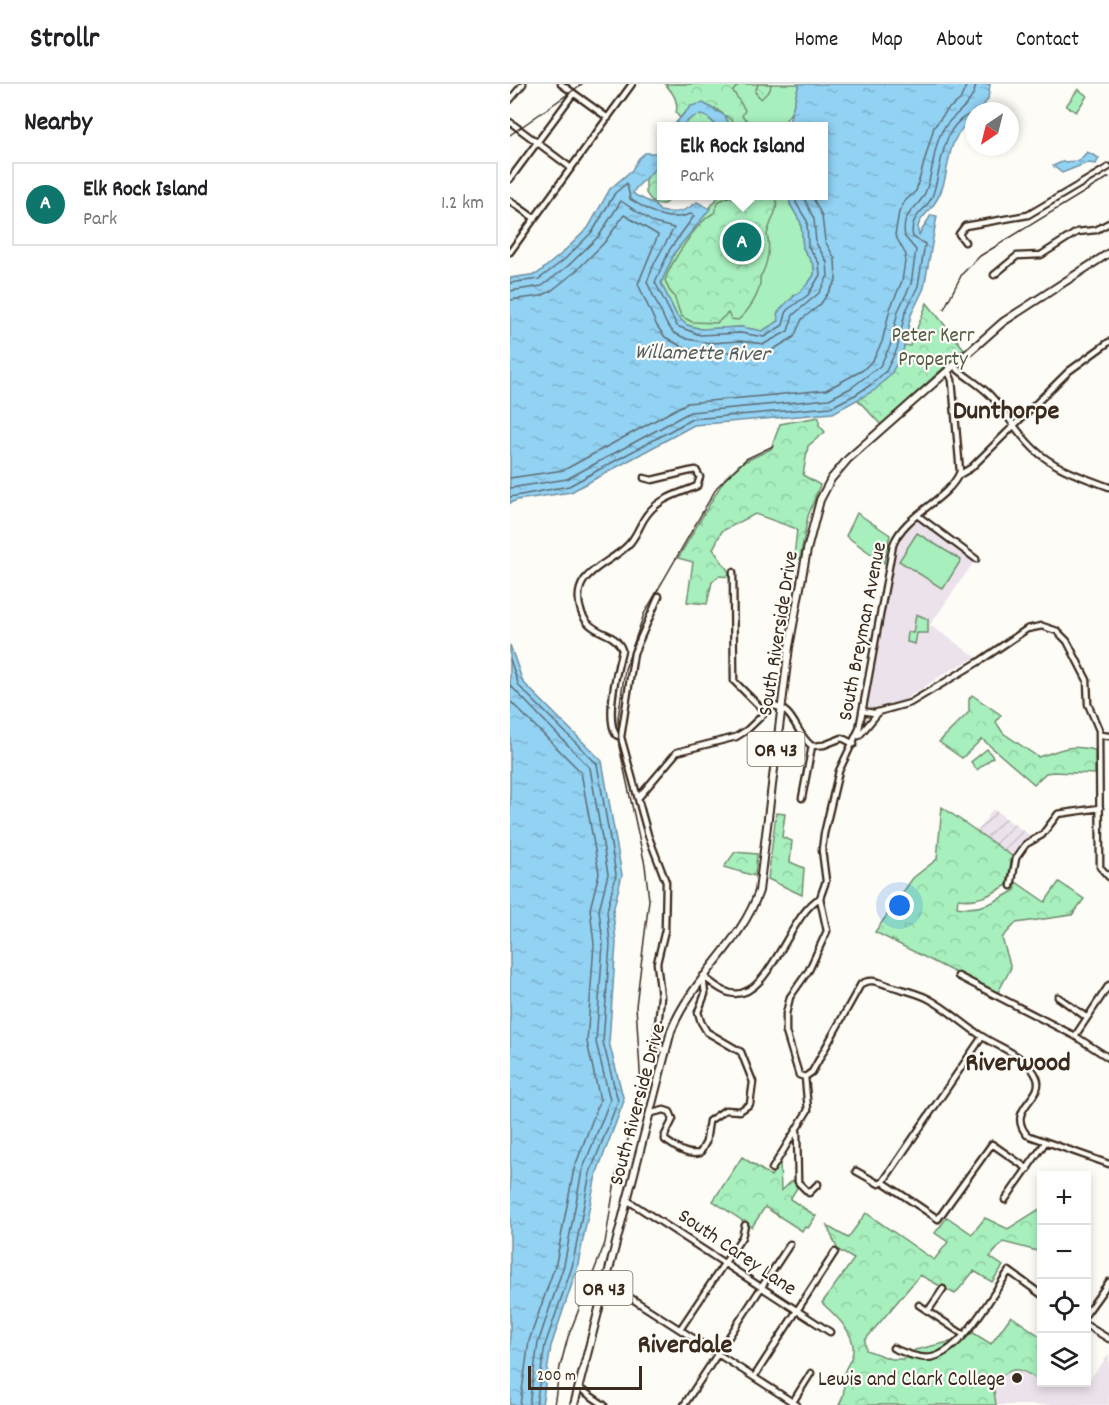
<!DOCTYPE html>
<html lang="en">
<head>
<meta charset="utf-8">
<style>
	body { margin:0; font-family:Dekko,sans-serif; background:#f6f6f6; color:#202124 }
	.controls { position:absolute; right:18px; bottom:18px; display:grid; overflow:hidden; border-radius:0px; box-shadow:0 3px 9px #0003 }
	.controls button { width:54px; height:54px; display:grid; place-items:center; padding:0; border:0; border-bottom:2px solid #e0e0e0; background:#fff; color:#202124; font:30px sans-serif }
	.compass { position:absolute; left:455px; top:18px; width:54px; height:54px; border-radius:50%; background:#fff; box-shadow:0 3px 9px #0003; rotate:215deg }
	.scale { position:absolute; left:18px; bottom:15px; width:114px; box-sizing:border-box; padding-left:6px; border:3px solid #3b2a1e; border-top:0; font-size:16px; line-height:21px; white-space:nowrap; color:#3b2a1e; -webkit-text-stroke:4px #fdfcf7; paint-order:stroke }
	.you { position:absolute; left:390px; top:822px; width:21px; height:21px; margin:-15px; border:4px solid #fff; border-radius:50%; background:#1a73e8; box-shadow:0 0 0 9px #1a73e833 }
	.badge { display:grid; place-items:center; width:39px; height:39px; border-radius:50%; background:#0f766e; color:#fff; font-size:20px; font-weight:700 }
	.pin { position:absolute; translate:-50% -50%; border:3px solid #fff; box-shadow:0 2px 6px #0006 }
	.popup { position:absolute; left:147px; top:38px; width:171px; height:78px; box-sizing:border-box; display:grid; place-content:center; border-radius:0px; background:#fff; filter:drop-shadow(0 2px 4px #0005); font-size:20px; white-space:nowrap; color:#757577 }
	.popup b { font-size:22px; color:#202124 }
	.popup::after { content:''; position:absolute; left:50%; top:100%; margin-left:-12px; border:12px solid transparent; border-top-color:#fff }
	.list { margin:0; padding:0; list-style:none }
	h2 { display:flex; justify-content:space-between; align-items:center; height:78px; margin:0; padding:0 24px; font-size:26px }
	h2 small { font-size:20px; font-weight:400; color:#757577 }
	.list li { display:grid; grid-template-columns:39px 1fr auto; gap:18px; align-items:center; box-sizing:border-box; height:84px; margin:0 12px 12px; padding:0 12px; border:2px solid #e0e0e0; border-radius:0px }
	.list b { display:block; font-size:22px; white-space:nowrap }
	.list p { margin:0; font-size:20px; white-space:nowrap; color:#757577 }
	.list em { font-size:20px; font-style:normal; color:#757577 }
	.icon { flex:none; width:33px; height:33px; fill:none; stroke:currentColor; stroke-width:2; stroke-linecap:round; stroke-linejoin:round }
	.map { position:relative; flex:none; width:599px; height:1321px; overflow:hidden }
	header { display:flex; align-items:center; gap:36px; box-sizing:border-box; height:84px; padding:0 30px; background:#fff; border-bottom:2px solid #e0e0e0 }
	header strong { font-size:28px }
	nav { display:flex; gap:33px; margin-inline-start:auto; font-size:21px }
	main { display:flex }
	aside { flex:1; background:#fff }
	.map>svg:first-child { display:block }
	.built { fill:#ece2eb }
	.industrial { fill:url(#industrial-furrows) }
	.green { fill:#a7efbd; stroke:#718c6e; stroke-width:1.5 }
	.forest { fill:url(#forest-crowns); stroke:#718c6e; stroke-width:1.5 }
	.water { fill:url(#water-ripples); stroke:#6f8f9e; stroke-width:1.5 }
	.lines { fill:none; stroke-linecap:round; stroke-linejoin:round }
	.shore { stroke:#5e6d73; stroke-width:1.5 }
	.minor-casing { stroke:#3b2a1e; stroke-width:9 }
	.major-casing { stroke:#3b2a1e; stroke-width:10 }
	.minor { stroke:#fdfcf7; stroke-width:4.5 }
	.major { stroke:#fdfcf7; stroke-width:6 }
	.rail { stroke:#3b2a1e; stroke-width:1.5 }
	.poi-dot { fill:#3b2a1e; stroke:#fdfcf7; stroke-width:2 }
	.labels { text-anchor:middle; stroke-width:4.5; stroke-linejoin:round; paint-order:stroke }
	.shield { fill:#fdfcf7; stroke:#75695f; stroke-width:1.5 }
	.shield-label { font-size:20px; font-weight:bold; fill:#3b2a1e }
	.park-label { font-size:21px; fill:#565b46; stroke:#fdfcf7 }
	.street-label { font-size:21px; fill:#3b2a1e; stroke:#fdfcf7 }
	.poi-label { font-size:21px; fill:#3b2a1e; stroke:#fdfcf7; text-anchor:end }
	.water-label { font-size:22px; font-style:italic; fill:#555c5e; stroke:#fdfcf7 }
	.district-label { font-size:27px; font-weight:bold; fill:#3b2a1e; stroke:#fdfcf7 }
</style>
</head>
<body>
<header>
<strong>Strollr</strong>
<nav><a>Home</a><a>Map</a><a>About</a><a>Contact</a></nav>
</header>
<main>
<aside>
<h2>Nearby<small></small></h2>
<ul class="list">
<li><span class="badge">A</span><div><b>Elk Rock Island</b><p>Park</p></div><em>1.2 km</em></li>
</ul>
</aside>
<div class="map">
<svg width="599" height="1321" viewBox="0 0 599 1321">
	<defs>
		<pattern id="industrial-furrows" width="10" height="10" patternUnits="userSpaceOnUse" patternTransform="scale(1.5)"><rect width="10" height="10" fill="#ece2eb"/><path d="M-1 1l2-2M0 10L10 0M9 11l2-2" fill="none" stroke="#cbc2c9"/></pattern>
		<pattern id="forest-crowns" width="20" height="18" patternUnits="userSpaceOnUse" patternTransform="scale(1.5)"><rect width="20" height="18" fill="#a7efbd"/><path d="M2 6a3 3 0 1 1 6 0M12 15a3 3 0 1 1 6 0" fill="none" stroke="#91cda2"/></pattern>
		<pattern id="water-ripples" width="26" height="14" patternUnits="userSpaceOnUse" patternTransform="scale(1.5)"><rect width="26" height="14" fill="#92d2f3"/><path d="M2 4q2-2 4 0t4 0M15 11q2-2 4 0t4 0" fill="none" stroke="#7fb4d0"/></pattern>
	</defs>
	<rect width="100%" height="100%" fill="#fdfcf7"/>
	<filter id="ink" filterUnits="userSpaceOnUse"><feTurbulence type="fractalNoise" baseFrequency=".0167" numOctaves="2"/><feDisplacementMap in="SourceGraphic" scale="12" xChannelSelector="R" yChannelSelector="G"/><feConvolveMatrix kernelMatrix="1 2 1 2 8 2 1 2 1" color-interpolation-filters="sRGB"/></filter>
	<g filter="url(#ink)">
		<path class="built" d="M408 435 466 475 420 541 466 573 435 589 396 615 382 621 360 625 357 624 359 605 388 453Z
			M599 1270V1321H486L483 1300 492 1291 504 1284 516 1287 532 1298 577 1299Z"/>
		<path class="industrial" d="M483 725 522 753 513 757 502 772 467 748Z"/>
		<path class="green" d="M165 0H289L282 27 272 42H224Z
			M568 5 577 12 566 28 556 22Z
			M209 112H280V120L291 139 293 164 304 182V191L293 207 284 211 269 237 252 247 231 243 191 245 174 240 167 232 151 199 165 168Z
			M347 429 380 451 374 479 336 452Z
			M407 449 451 476 433 505 389 477Z
			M406 530 418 535V549H407L405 560 397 558 398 548 403 549Z
			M477 665 483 673 467 686 461 678Z"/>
		<path class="forest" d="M155 0H229L223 7 235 26 232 32 244 42H229L205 24 174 29 170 34 166 29C169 17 163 9 155 0Z
			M248 0H261L260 6 251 15 245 8Z
			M186 30 196 31 206 42H172Z
			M151 79V112H164L154 120H144L136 109V93Z
			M221 112H265C271 124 259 138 257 151 261 162 257 183 250 193 252 207 239 227 228 236L221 235 218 229 207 239 182 238 171 232 164 212 159 206 155 196C162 177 187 137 204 129L209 117Z
			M417 219 454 265 371 341 348 316 377 294 395 261 400 262Z
			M309 333V341L315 348 298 362 293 391 310 401 298 432 290 475 284 474 287 445 245 430 212 447 203 465 219 488V493L209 492 202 498 197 520 177 518 183 478 168 474 215 394 230 380 261 365 270 340Z
			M462 611 491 631 486 638 493 649 528 673C556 665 555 660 585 666V690L543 688 536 689 524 700 472 655 452 674 429 658 459 628V615Z
			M432 723 502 772 497 801C480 811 468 818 448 815L447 823C470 827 485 818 505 806L506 798 535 818 549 798 574 815 562 831 506 839 492 854 501 884 487 910 365 848 403 794 427 775Z
			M266 729 275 730 272 753 282 757 280 778 294 784 292 811 258 795Z
			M225 768 247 770 245 792 214 783Z
			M232 1073 261 1092 270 1077 271 1107 283 1096 287 1104 280 1115 306 1132 298 1144 295 1143 292 1147 255 1123 242 1143 203 1117Z
			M531 1124V1168L493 1158 480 1173 493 1182 482 1198 464 1187 445 1210 410 1191 355 1256 356 1266 381 1275H393L405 1266 456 1254 462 1248 481 1260 501 1232 531 1253V1298C510 1283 502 1280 483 1300L486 1321H329C338 1303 331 1305 334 1289 336 1282 343 1274 343 1267 345 1248 324 1230 312 1219L344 1175 328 1166 317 1142 338 1154 356 1129 424 1176 438 1158 425 1149 437 1133 462 1150 475 1134 498 1145Z"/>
		<path class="water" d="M289 0H480L478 15 470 27H464V34C429 58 445 91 424 120 417 131 404 137 409 151L421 131 427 132 414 204 401 231 393 267 381 290 365 306 323 329 184 341 61 408 7 416 0 419V194L27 190 50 171 78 144 100 105 122 86 129 74 135 69H146L151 54V79L126 104 123 108 125 111 144 120 150 127C165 130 175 128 187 118L200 125 165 168 151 199 167 232 177 241 191 245 231 243 252 247 269 237 267 230C277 214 295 208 304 191V182L293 164 291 139 280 120V112H313V42H278Z
			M193 19 214 31 220 42H206C194 26 185 29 172 42H163L181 22Z
			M577 68 589 74 586 80 577 79 552 89 543 82 552 78 569 77Z
			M0 561 13 598 92 677 112 791 103 827 106 859 99 958 114 1017 86 1091 67 1185 41 1262 32 1321H0Z"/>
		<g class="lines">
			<path class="shore" d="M0 199 29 195 54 176 83 147 105 109 117 99 120 115C141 128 156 139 181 130L184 132 160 165 145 198 167 242 190 251 231 249 254 253 273 241 277 226 298 211 310 191 309 179 298 162 297 137 286 119V112
				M0 207 32 202 58 182 89 152 111 117 144 139 164 144 145 178 137 198 156 239 164 249 177 255 200 259 230 257 254 260 278 247 283 231 309 209 318 192 317 178 306 159 304 135 293 112
				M0 216 31 212 41 207 65 188 94 159 114 131 148 151 128 200 147 242 155 253 172 263 188 267 257 269 284 253 292 235 310 221 326 197 325 175 315 157 312 132 302 112
				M0 394 54 386 177 319 316 306 353 286 363 276 372 258 380 225 392 197 396 171 385 151 389 128 395 117 406 107 424 43 438 25 450 16 457 0
				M0 404 57 395 180 328 319 315 341 304 370 282 380 262 388 227 401 200 406 166 395 153C390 128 408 126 415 109 424 89 422 66 432 47 443 28 463 23 466 0
				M0 413 59 402 182 335 321 323 345 311 362 300 376 287 387 265 395 229 408 202 415 160 403 153C398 133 415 128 422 113 433 85 429 39 464 29
				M0 575 9 602 87 680 106 790 97 827 100 860 93 958 108 1017 80 1089 62 1183 35 1261 26 1321
				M0 601 80 684 98 790 89 826 93 860 86 958 100 1016 72 1087 54 1181 28 1259 19 1321
				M0 617 71 688 89 789 80 825 84 860 77 958 90 1016 64 1085 46 1179 19 1257 10 1321"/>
			<defs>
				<path id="minor" d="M51 0 98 34
					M0 16 13 0
					M0 38 61 84
					M0 95 63 10
					M0 117 24 134
					M455 158 449 150 455 142 518 131 599 83
					M0 168 122 0
					M484 191 507 172 531 171 567 148 586 146 599 139
					M444 282C454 292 468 299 480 311 496 328 507 349 524 365 545 385 573 393 599 403
					M449 391 461 384 559 287 599 258
					M407 431 466 475
					M223 488 224 597 255 628
					M149 512 124 569 111 653 138 751 156 798 155 846 147 879 151 913 147 951 149 962 156 969
					M352 627 364 629 400 619 470 577 517 545 532 542 547 547 557 557 577 596 578 620 589 646 590 783 599 793
					M590 651 599 652
					M349 652 368 629
					M111 653 106 651C95 633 107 586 112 566 105 545 80 553 71 527 59 489 97 482 117 462 125 455 128 445 134 435 147 414 166 411 187 402L190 393 186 386 180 387 142 396 134 394
					M129 713 167 668 226 653 237 646 262 622C284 623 286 651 302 662L314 661 332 654 344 660
					M292 714 302 662
					M501 802 506 774 516 760 532 751 548 730 590 724
					M310 814 316 797 312 766 314 750 329 687 349 645 383 461C395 429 437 418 450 388L442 296 438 287
					M193 892C201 898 210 907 220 909 259 919 278 831 310 814L317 847 299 886 280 913 276 930V948L289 991 295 993 302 988 351 900C360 894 368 898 377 901 390 905 405 908 417 914 437 924 454 941 473 953 490 964 519 973 527 994 535 1014 495 1025 517 1051L599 1080
					M448 892 565 952 599 974
					M548 913 576 933
					M565 952 599 901
					M142 1029 154 1026 160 1028 163 1035 155 1051V1056C167 1064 176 1072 190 1069L196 1058 199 1037 215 1026 230 1027 240 1020 243 998 231 968 197 948 191 938 188 928 195 910 193 892
					M287 1047 288 1098 299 1109 308 1100
					M262 1085 298 1026 295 993
					M346 1087 369 1100 373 1098 428 1135 482 1060 518 1085
					M373 1098 472 953
					M117 1116 320 1248
					M495 1116 535 1059
					M96 1198 287 1321
					M409 1221 454 1251
					M418 1227 433 1205
					M576 1230 599 1198
					M576 1241 599 1255
					M171 1244 232 1153 235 1141
					M383 1264C395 1269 411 1276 423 1273 454 1265 481 1212 499 1187L532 1211
					M244 1293 325 1168
					M69 1304 94 1321
					M174 1321 280 1160
					M281 1321 301 1289"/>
				<path id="major" d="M64 1321 161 947C182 894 231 860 249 807L279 563 297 466 310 416 321 395 338 375 493 238 599 169"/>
			</defs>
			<use href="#minor" class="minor-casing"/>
			<use href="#major" class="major-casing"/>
			<use href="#minor" class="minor"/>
			<use href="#major" class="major"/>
			<path class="rail" d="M0 51 72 0
				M434 225 452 190 470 172 599 93
				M44 1321 50 1283 58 1253 95 1159 106 1091 128 1026 131 1003 126 922 139 816 135 781 109 662 108 634 115 585 134 530 207 403 236 375 263 362"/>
		</g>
	</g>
	<circle class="poi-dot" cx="507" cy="1294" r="6"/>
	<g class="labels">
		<g class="shield">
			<rect x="237.5" y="648" width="57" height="34" rx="4.5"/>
			<rect x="65.5" y="1187" width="57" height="34" rx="4.5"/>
		</g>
		<g class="shield-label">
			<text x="266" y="672">OR 43</text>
			<text x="94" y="1211">OR 43</text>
		</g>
		<g class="park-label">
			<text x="423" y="257">Peter Kerr<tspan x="423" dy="24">Property</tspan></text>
		</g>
		<g class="street-label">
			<text transform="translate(351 547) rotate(-79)" y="7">South Breyman Avenue</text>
			<text transform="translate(267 549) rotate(-81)" y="7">South Riverside Drive</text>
			<text transform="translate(126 1020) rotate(-75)" y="7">South Riverside Drive</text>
			<text transform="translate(228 1167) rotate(34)" y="7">South Carey Lane</text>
		</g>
		<g class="poi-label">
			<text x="495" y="1301">Lewis and Clark College</text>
		</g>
		<g class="water-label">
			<text transform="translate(192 267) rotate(1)" y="8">Willamette River</text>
		</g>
		<g class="district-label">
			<text x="496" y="334">Dunthorpe</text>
			<text x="508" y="986">Riverwood</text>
			<text x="175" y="1268">Riverdale</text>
		</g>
	</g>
</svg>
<div class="controls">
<button>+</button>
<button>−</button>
<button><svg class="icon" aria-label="locate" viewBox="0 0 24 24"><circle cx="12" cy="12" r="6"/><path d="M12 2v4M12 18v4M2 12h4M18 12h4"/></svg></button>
<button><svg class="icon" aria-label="layers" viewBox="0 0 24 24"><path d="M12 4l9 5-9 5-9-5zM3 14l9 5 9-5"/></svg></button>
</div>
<svg class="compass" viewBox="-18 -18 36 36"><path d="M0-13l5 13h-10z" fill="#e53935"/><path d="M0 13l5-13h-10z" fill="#757577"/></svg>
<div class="scale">200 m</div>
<div class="you"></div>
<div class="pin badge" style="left:232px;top:158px">A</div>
<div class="popup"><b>Elk Rock Island</b>Park</div>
</div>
</main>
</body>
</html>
